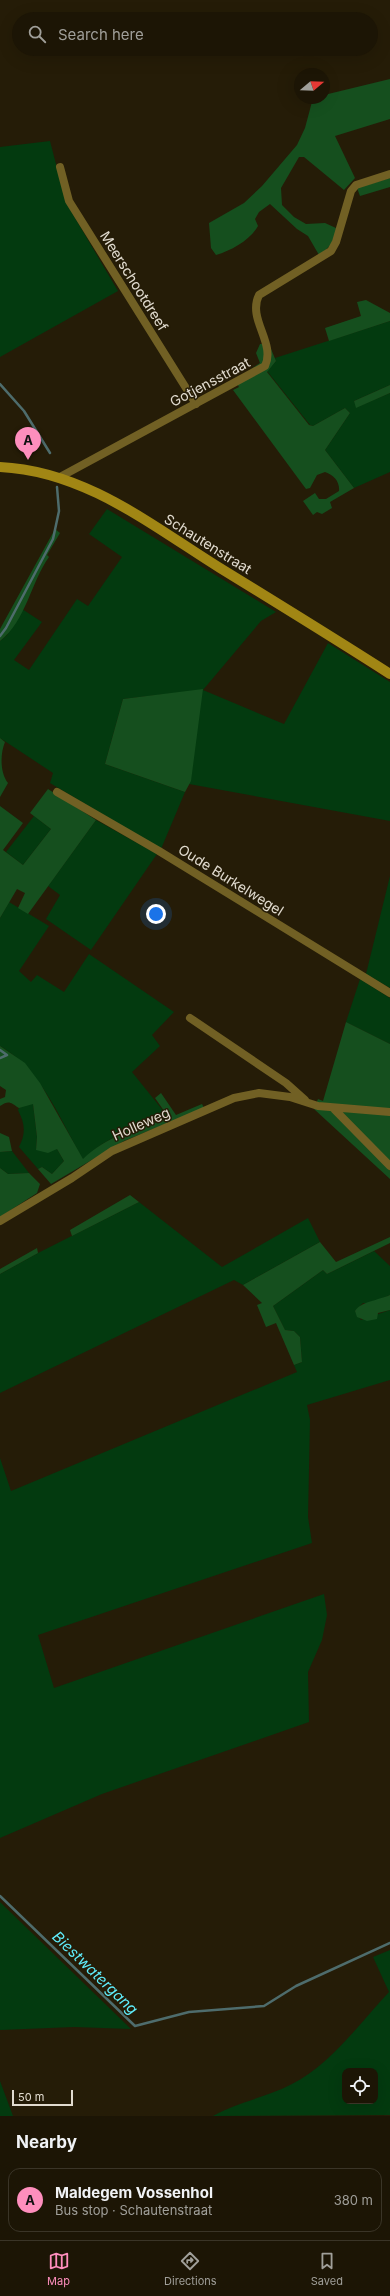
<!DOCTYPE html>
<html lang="en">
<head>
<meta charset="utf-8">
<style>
	body { margin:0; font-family:Inter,sans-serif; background:#251e0f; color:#f1f3f6 }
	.controls { position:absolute; right:12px; bottom:12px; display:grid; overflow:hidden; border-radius:8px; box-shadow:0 4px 16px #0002 }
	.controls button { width:36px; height:36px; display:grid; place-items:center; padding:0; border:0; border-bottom:1px solid #3a3427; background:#1c1505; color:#f1f3f6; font:20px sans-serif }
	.compass { position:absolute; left:294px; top:68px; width:36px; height:36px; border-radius:50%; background:#1c1505; box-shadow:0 4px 16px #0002; rotate:71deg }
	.scale { position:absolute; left:12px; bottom:10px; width:61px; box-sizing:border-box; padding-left:4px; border:2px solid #e1dbcf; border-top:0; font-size:11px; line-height:14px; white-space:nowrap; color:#e1dbcf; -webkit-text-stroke:3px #251c07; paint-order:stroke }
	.you { position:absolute; left:156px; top:914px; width:14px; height:14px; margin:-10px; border:3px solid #fff; border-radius:50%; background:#1a73e8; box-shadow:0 0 0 6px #1a73e833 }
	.badge { display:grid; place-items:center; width:26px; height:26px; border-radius:50%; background:#fe8ebd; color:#111; font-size:13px; font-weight:700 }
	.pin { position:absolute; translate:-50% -33px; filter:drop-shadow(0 1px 2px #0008) }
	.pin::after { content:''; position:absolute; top:21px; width:14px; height:12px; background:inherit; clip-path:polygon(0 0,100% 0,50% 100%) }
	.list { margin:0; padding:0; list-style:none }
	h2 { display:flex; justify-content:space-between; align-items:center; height:52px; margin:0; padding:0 16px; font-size:17px }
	h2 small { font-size:13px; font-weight:400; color:#a09f9a }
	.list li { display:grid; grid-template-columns:26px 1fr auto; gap:12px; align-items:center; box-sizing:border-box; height:64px; margin:0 8px 8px; padding:0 8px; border:1px solid #3a3427; border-radius:12px }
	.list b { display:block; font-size:15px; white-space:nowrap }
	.list p { margin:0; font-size:13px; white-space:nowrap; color:#a09f9a }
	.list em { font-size:13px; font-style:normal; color:#a09f9a }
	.icon { flex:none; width:22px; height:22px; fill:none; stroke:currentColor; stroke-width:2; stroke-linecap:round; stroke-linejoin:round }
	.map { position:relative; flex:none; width:390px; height:2116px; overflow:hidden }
	.search { position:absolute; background:#1c1505; box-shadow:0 4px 16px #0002; left:12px; right:12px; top:12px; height:44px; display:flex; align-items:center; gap:10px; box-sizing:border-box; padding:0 14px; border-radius:22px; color:#a09f9a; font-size:15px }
	.sheet { height:124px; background:#1c1505 }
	nav { display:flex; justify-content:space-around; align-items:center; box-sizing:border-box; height:56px; border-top:1px solid #3a3427; background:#1c1505; font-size:11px; color:#a09f9a }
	nav a { display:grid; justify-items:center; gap:2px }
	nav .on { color:#fe8ebd }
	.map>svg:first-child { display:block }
	.green { fill:#033a0f; fill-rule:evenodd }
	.forest { fill:#154f1e }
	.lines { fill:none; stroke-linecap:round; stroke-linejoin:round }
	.stream { stroke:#4e6c6c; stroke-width:2.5 }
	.street { stroke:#716024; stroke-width:8 }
	.secondary { stroke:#a18614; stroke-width:10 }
	.labels { text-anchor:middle; stroke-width:3; stroke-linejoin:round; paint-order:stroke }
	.street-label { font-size:14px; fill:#e1dbcf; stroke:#251c07 }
	.water-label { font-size:15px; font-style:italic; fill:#5fecfa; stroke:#251c07 }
</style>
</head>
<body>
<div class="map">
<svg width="390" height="2116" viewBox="0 0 390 2116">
	<rect width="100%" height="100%" fill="#251c07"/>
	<path class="green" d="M50 141 63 191 71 211 118 291 0 357V147Z
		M390 321V385L354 401 357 407 390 393V472L354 488 325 450 350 413 345 408 313 426 310 425 267 371 276 361 275 358Z
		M107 509 276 612 261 621 203 690 284 724 328 643 390 682V821L189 784 202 690 123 699 105 764 185 792 161 849 50 783 53 773 0 738V641L7 635 22 609 42 622 14 660 29 670 77 599 88 606 122 557 89 534Z
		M34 816 51 829 23 865 6 852Z
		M96 820 157 854 91 950 46 919 60 895 48 886Z
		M390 876V988L366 974Z
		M9 902 49 926 19 971 31 982 37 975 64 992 89 954 174 1012 152 1035 160 1046 132 1072 169 1118C137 1128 107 1135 83 1160 61 1121 41 1069 0 1046V918Z
		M360 979 390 998V1044L346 1022Z
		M27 1104H33L37 1137 36 1150 57 1149 64 1161 52 1174 42 1167 38 1169 19 1147C26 1133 25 1124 18 1110L19 1108Z
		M12 1151 29 1173 8 1174 0 1168V1152Z
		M139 1202 222 1267 308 1218 320 1242 243 1285 234 1280 0 1393V1274L38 1253Z
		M374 1251 390 1266V1295L372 1303H363L355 1311 361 1320 390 1310V1380L307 1405 310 1420 308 1517 312 1543 38 1635 54 1688 324 1594 327 1615 322 1640 308 1672 309 1722 102 1794 0 1838V1458L11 1491 297 1372 294 1365 302 1362 300 1337 294 1331 285 1330 273 1306 323 1270 327 1274Z
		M0 1902 131 2029 74 2027 0 2030Z
		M390 1950V2115L213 2116C238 2102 267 2097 292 2084 331 2064 360 2023 389 1992L373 1957ZM345 2071H375V2101H345Z
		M0 2081 13 2116H0Z"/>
	<path class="forest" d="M390 79V119L335 136 355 178 344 190 304 157H299L281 188 282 205 294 217 306 224 325 223 336 228C336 241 329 248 319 255L308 236 297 229 270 204 259 212 255 219 258 226C250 240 232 250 216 255L211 248 209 223 244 203 262 186 297 145 305 128 313 98H324V95Z
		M390 178V187L360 196 357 188Z
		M366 300 390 313V321L329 341 325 328 361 316 357 302Z
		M260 344H269L276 361 267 372 309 425 313 426 345 408 350 413 325 450 354 488 330 502 332 508 322 514 317 512 313 515 303 501 315 493 319 499H326L339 491C340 482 334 475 325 472L317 475 310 488 306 489 233 390 239 387 235 380 260 363 256 353Z
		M390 385V393L356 408 354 401Z
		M55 529 60 533 47 555 49 557C31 582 26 621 0 641V629Z
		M203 689 191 781 185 792 105 764 123 699Z
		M0 738 5 742C0 754 0 773 8 783L0 797Z
		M48 789 96 820 28 914 18 908 25 893 17 889 0 918V806L23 823 3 850 23 865 51 829 30 813Z
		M346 1022 390 1044V1179L314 1109 318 1099 323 1101Z
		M0 1046 25 1063 40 1083 83 1159C107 1136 137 1128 169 1118L155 1098 161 1093 176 1115 202 1104 204 1108 124 1141 51 1184 38 1169 42 1167 52 1174 64 1161 57 1149 48 1153 36 1150 37 1137 33 1104 19 1108C10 1102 9 1100 0 1106V1099L5 1097 6 1090 0 1086Z
		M0 1133 9 1137 12 1151 0 1152Z
		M0 1168 8 1174 29 1173 40 1184 37 1193 0 1217Z
		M130 1195 139 1202 72 1236 70 1230Z
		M390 1237V1243L327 1274 323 1270 273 1306 285 1330 294 1331 300 1337 302 1362 294 1365 276 1323 266 1327 257 1305 262 1303 243 1285 320 1242 336 1262Z
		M37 1248 38 1253 0 1274V1269Z
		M390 1295V1310L378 1313 377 1319 367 1321 357 1317 355 1311C360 1302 379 1300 390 1295Z"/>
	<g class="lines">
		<path class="stream" d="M0 384 24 411 50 453
			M0 636 6 628 53 539 59 511 57 487
			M0 1050 7 1055 0 1058
			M0 1896 135 2026 189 2012 264 2006 296 1986 390 1943"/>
		<path class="street" d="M60 167 69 201 196 404
			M60 477 265 366C276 343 247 319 259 295L331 251 336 242 351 191 356 185 390 174
			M57 792 159 851 390 993
			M190 1018 286 1083 305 1100
			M333 1108 390 1166
			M0 1221 72 1178 112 1151 234 1098 259 1093 290 1097 318 1106 390 1112"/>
		<path class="secondary" d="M0 467C85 471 151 525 220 568 277 603 334 638 390 674"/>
	</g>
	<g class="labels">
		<g class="street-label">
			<text transform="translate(134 281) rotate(58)" y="5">Meerschootdreef</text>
			<text transform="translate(210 382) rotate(-28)" y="5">Gotjensstraat</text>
			<text transform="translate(208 544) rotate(32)" y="5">Schautenstraat</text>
			<text transform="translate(231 880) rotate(32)" y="5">Oude Burkelwegel</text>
			<text transform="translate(141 1124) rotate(-24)" y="5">Holleweg</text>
		</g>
		<g class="water-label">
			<text transform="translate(95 1973) rotate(44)" y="5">Biestwatergang</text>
		</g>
	</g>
</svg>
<div class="controls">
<button><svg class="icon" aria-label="locate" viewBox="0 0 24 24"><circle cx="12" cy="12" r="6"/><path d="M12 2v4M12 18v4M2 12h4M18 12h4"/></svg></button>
</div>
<svg class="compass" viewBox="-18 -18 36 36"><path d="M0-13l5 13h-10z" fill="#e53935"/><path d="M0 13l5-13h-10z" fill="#a09f9a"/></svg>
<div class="scale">50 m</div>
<div class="you"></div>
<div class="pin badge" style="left:28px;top:460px">A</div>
<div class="search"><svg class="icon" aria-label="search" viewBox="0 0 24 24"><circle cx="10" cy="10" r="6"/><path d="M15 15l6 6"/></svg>Search here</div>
</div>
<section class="sheet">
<h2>Nearby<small></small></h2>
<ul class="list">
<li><span class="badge">A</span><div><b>Maldegem Vossenhol</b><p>Bus stop · Schautenstraat</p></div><em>380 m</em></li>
</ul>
</section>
<nav>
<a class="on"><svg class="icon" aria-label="map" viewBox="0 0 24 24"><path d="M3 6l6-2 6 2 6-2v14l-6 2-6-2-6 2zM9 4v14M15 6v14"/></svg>Map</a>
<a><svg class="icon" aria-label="directions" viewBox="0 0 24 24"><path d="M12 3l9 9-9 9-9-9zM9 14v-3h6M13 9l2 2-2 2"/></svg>Directions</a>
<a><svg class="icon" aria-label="saved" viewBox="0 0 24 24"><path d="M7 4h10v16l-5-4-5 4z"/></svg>Saved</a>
</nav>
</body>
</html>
